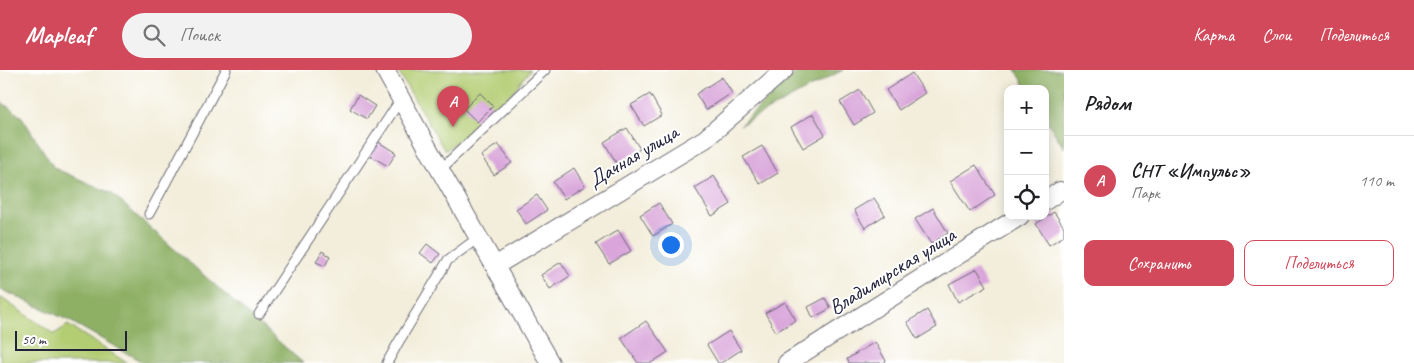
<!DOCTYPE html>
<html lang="ru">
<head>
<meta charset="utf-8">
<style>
	body { margin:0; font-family:Caveat,sans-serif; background:#f2f2f2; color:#202124 }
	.controls { position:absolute; right:15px; top:15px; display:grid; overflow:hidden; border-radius:10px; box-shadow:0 2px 12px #0003 }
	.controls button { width:45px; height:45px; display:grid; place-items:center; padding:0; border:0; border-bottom:1px solid #e0e0e0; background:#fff; color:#202124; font:25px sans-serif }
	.scale { position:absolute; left:15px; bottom:12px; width:112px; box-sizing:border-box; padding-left:5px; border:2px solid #22223b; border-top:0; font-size:14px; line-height:18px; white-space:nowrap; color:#22223b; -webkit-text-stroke:4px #fff; paint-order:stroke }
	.you { position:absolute; left:670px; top:174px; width:18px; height:18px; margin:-12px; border:4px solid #fff; border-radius:50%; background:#1a73e8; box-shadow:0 0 0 8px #1a73e833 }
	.badge { display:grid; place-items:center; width:32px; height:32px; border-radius:50%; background:#d1495b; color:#fff; font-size:16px; font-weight:700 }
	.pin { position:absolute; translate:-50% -41px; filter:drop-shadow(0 1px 2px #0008) }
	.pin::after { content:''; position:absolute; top:26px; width:18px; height:15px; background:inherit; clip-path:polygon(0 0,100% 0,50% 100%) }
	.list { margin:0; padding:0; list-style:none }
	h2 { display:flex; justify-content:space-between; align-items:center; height:65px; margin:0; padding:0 20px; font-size:21px }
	h2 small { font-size:16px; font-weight:400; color:#757577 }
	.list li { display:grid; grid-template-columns:32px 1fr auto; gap:15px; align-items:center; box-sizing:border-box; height:90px; padding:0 20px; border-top:1px solid #e0e0e0 }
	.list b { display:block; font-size:19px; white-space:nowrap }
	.list p { margin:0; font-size:16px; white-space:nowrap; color:#757577 }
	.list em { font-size:16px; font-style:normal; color:#757577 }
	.actions { display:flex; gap:10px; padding:15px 20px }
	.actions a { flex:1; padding:11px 0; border:1px solid #d1495b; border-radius:10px; text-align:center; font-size:18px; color:#d1495b }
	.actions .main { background:#d1495b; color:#fff }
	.icon { flex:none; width:28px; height:28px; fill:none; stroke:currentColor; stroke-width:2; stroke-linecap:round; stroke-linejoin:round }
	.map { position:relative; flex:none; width:1064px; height:293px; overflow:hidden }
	header { display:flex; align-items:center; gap:30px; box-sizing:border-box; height:70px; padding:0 25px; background:#d1495b; color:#fff }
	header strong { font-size:24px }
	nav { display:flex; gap:28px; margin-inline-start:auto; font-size:18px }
	.search { width:350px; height:45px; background:#f2f2f2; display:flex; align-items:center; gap:12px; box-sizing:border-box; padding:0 18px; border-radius:28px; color:#757577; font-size:19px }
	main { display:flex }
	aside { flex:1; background:#fff }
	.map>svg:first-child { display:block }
	.green { fill:#b3cd73; stroke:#6a7857 }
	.forest { fill:#8eb065; stroke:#586950 }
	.building { fill:#d9a5da }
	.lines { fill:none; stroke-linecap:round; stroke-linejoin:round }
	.lane-casing { stroke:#6b6973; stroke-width:11 }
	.street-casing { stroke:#6b6973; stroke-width:20 }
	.lane { stroke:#fff; stroke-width:9 }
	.street { stroke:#fff; stroke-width:18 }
	.labels { text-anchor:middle; stroke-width:4; stroke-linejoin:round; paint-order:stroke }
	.street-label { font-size:21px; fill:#22223b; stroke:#fff }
</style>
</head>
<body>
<header>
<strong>Mapleaf</strong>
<div class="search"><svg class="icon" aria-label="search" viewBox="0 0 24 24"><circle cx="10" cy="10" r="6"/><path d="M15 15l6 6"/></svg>Поиск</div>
<nav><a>Карта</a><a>Слои</a><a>Поделиться</a></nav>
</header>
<main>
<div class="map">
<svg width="1064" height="293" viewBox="0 0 1064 293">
	<rect width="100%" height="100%" fill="#fff"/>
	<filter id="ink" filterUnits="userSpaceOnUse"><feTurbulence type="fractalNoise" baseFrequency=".02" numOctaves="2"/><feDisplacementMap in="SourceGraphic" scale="10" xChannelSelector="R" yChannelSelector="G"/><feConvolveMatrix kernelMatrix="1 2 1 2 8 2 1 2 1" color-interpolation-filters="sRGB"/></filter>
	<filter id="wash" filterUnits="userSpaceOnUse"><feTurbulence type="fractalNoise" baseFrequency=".0096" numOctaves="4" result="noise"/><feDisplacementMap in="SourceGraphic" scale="20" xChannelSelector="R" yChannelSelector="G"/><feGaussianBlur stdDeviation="1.12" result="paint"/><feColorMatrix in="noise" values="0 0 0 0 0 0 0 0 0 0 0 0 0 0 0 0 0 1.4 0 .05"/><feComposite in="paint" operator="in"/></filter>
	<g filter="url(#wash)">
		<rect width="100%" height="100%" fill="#f3eedb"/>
		<path class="green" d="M397 0H530L504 33 445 81Z
			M0 227 54 264 68 255 127 293H0Z"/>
		<path class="forest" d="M799 0H843L740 55Z
			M1016 0H1064V78L1045 48V19H1027Z
			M0 31 22 47 54 98 111 123 303 293H144L70 251 0 219Z"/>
		<g id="blocks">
			<path class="building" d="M912 3 925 23 899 40 886 20Z
				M722 7 732 23 706 40 696 24Z
				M860 20 873 43 854 55 840 32Z
				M480 23 493 36 477 52 464 39Z
				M650 24 662 45 644 56 631 35Z
				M358 25 375 36 367 49 350 39Z
				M813 44 825 65 803 78 791 57Z
				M627 58 640 79 617 94 604 72Z
				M377 71 396 83 388 96 369 85Z
				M498 74 512 93 494 105 481 86Z
				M762 76 778 103 760 114 743 87Z
				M976 95 995 125 970 142 950 111Z
				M574 98 585 116 564 129 553 112Z
				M714 106 731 134 712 146 695 118Z
				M537 125 547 140 526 154 516 139Z
				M874 128 885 145 865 158 854 140Z
				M659 133 672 154 653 166 640 145Z
				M933 138 948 163 931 174 915 149Z
				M1054 142 1064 157V166L1049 175 1036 154Z
				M618 160 631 181 609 194 596 174Z
				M427 174 440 184 433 193 420 183Z
				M322 181 330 186 325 196 316 192Z
				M561 192 570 206 550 219 541 205Z
				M977 199 987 216 958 232 949 214Z
				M825 228 831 238 813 248 808 237Z
				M785 232 796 250 776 262 765 243Z
				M927 240 937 257 917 269 907 252Z
				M646 251 668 282 651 293H638L621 268Z
				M729 261 741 280 721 293H718L707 275Z
				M875 272 886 291 883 293H849L847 289Z"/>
		</g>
	</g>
	<g filter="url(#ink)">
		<use href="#blocks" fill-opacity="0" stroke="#6b6973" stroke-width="1"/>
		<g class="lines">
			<defs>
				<path id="lane" d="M440 100 545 0
					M149 144 226 0
					M259 244 401 29
					M387 293 398 273 448 190 478 168"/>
				<path id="street" d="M385 0 440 100 550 293
					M1045 131 1060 121
					M495 196 705 69 784 0
					M787 293 1020 146"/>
			</defs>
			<use href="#lane" class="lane-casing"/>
			<use href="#street" class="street-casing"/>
			<use href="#lane" class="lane"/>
			<use href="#street" class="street"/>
		</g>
	</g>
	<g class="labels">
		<g class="street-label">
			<text transform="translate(633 86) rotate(-31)" y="7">Дачная улица</text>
			<text transform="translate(892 201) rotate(-32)" y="7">Владимирская улица</text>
		</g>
	</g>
</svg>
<div class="controls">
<button>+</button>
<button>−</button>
<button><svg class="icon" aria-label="locate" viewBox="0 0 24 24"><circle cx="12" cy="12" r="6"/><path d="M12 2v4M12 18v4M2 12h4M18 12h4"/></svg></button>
</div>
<div class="scale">50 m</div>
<div class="you"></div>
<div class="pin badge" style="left:453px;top:57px">A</div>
</div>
<aside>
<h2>Рядом<small></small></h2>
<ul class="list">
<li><span class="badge">A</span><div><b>СНТ «Импульс»</b><p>Парк</p></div><em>110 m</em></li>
</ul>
<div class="actions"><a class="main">Сохранить</a><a>Поделиться</a></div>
</aside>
</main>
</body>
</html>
